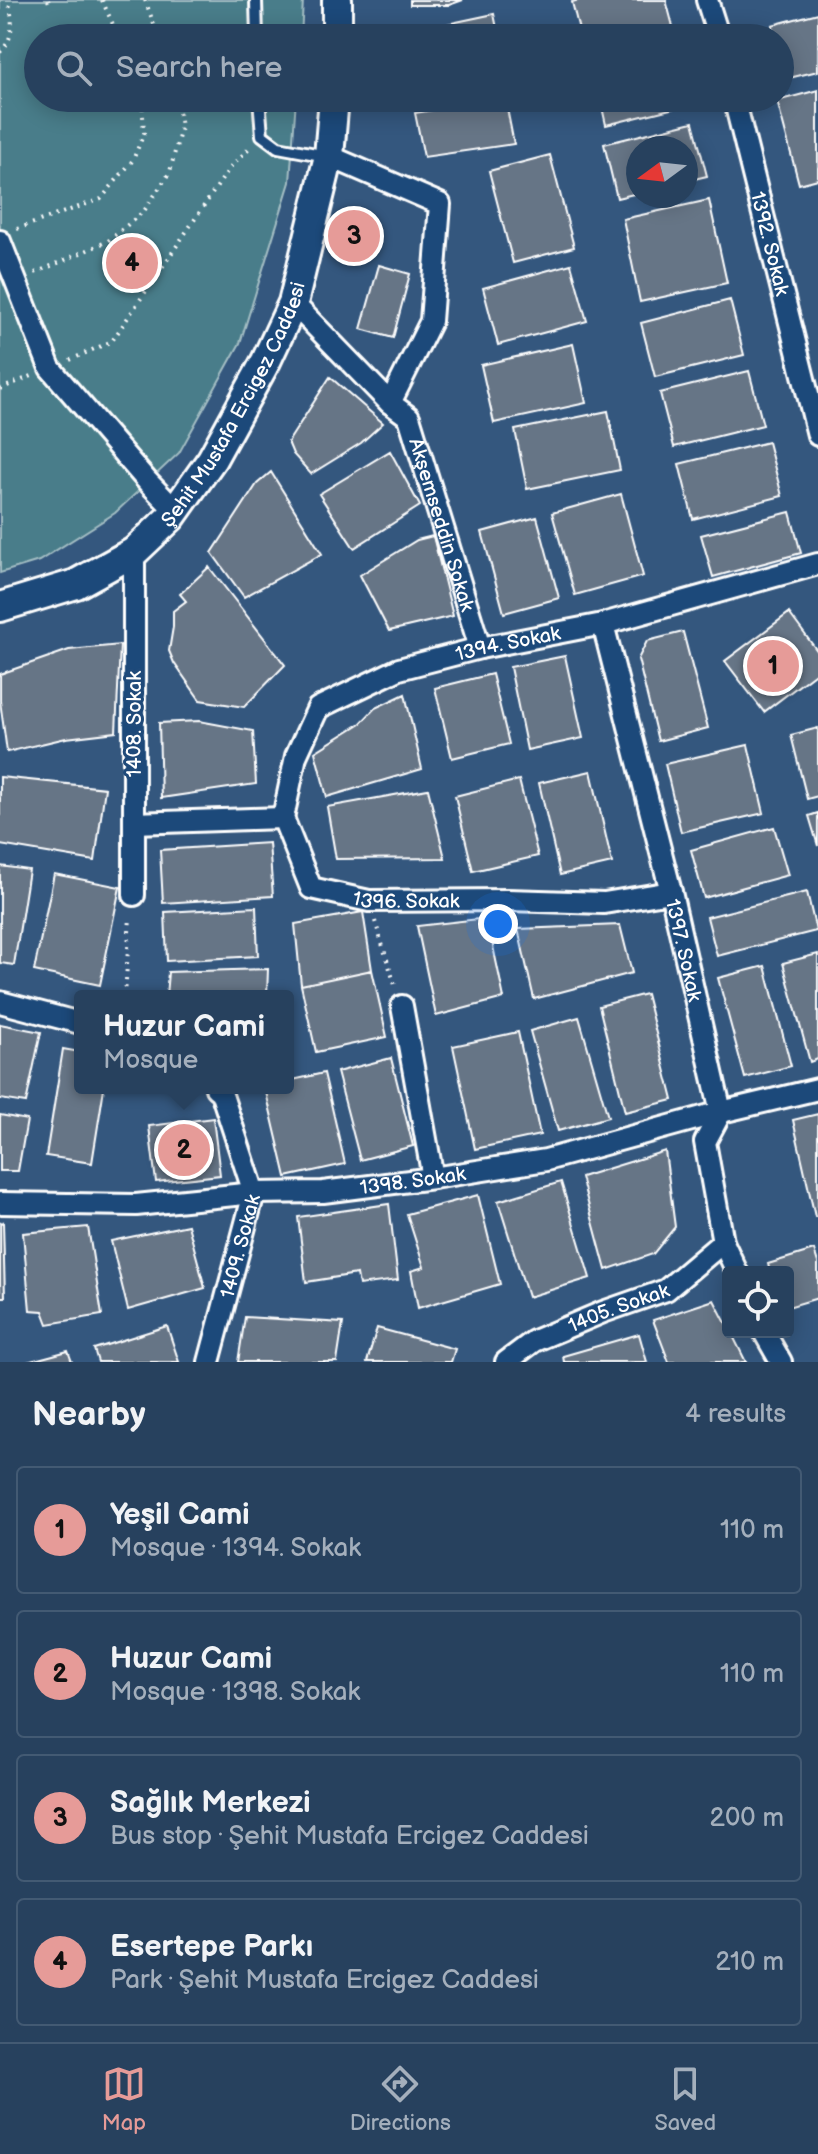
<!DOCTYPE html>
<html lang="en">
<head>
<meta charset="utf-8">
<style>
	body { margin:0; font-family:"Balsamiq Sans",sans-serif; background:#334c67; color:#f1f3f6 }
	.controls { position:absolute; right:24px; bottom:24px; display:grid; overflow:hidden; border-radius:8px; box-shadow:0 4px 20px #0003 }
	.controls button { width:72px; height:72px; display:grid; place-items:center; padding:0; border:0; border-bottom:2px solid #435a73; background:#27415e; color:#f1f3f6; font:40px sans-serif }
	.compass { position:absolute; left:626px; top:136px; width:72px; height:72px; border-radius:50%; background:#27415e; box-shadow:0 4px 20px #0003; rotate:255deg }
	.you { position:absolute; left:498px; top:924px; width:28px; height:28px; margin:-20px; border:6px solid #fff; border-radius:50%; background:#1a73e8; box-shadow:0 0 0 12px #1a73e833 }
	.badge { display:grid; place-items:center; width:52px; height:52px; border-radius:50%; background:#e69b98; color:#111; font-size:26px; font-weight:700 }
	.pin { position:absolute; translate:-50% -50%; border:4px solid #fff; box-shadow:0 2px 8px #0006 }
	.popup { position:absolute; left:74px; top:990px; width:220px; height:104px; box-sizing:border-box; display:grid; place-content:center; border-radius:8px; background:#27415e; filter:drop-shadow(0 2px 6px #0005); font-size:26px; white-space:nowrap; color:#a4afbc }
	.popup b { font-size:30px; color:#f1f3f6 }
	.popup::after { content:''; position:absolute; left:50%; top:100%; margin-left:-16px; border:16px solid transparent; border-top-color:#27415e }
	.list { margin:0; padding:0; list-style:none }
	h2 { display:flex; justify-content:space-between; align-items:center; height:104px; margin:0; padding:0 32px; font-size:34px }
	h2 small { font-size:26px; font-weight:400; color:#a4afbc }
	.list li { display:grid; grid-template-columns:52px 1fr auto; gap:24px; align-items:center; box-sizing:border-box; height:128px; margin:0 16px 16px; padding:0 16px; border:2px solid #435a73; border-radius:8px }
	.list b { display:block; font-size:30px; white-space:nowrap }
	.list p { margin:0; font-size:26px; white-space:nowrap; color:#a4afbc }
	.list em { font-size:26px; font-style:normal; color:#a4afbc }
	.icon { flex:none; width:44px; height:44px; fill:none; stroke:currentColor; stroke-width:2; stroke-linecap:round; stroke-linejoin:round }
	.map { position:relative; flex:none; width:818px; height:1362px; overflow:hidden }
	.search { position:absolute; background:#27415e; box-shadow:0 4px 20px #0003; left:24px; right:24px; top:24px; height:88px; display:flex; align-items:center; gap:20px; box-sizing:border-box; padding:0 28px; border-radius:44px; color:#a4afbc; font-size:30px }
	.sheet { height:680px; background:#27415e }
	nav { display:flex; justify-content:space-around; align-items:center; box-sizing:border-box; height:112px; border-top:2px solid #435a73; background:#27415e; font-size:22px; color:#a4afbc }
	nav a { display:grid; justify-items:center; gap:4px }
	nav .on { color:#e69b98 }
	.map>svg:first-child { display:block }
	.green { fill:#4a7d8a; stroke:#a4bec4; stroke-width:2 }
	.building { fill:#667486; stroke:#fff; stroke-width:2 }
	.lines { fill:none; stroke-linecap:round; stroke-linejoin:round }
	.lane-casing { stroke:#fff; stroke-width:16 }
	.street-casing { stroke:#fff; stroke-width:26 }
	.secondary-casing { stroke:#fff; stroke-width:34 }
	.path { stroke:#fff; stroke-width:4; stroke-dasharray:2 6; stroke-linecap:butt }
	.lane { stroke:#1f4a7a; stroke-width:10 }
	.street { stroke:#1f4a7a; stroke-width:20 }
	.secondary { stroke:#1f4a7a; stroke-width:28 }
	.labels { text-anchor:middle; stroke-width:6; stroke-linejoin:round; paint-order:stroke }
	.street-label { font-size:20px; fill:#fff; stroke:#1f4a7a }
</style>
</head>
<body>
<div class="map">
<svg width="818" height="1362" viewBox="0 0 818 1362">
	<rect width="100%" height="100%" fill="#34577e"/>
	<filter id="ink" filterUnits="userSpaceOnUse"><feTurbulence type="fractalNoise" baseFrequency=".0125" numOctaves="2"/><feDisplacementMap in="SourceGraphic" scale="16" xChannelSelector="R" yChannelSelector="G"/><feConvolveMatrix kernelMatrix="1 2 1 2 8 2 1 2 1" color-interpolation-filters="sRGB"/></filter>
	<g filter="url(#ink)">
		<path class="green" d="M0 0H303L301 38H38V98H296L290 182 240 343 179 453 115 513 39 561 0 573Z"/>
		<path class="building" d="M410 0H463L449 5H410Z
			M579 0H666L675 34 657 38H581L572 2Z
			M818 13V71L785 79 780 58V38H775L772 25Z
			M494 14 499 38H410L409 32Z
			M818 90V179L799 184 777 101Z
			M505 98 514 144 424 157 415 113Z
			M600 98H694L695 103 606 125Z
			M693 122 707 176 686 181V148H638V193L617 198 604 144Z
			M550 155 574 247 513 263 489 171Z
			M709 200 727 283 640 302 623 219Z
			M571 264 587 321 498 345 483 288Z
			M379 265 410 274 393 338 361 329Z
			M730 300 744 355 655 377 641 323Z
			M573 344 586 403 494 423 481 365Z
			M749 371 763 425 674 447 660 393Z
			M330 377 383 423 361 443 311 474 293 454 288 442Z
			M608 411 620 470 527 489 515 430Z
			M768 442 782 496 693 519 679 464Z
			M390 451 420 506 354 548 319 494Z
			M271 472 322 554 244 597 212 553 257 484Z
			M621 494 643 576 575 595 552 513Z
			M790 512 801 553 713 577 701 535Z
			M537 517 559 598 504 613 482 532Z
			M433 536 453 616 389 631 360 575 417 540Z
			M209 567 285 665 244 707 200 700 174 663 169 651 173 627V611L186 601 180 594Z
			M789 613 818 652V671L764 712 725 661Z
			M683 632 708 728 658 741 638 659 647 641Z
			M120 645 116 732 66 738 7 752 0 701V674L69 650Z
			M565 656 583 738 527 750 510 667Z
			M492 674 509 744 452 758 435 688Z
			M405 694 422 769 327 797 315 752 361 723 375 708Z
			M199 721 253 731 256 784 161 798 159 723Z
			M818 728V796L807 799 791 735Z
			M748 745 764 813 681 832 665 764Z
			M591 771 612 863 560 875 539 783Z
			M0 777 105 788 95 861 0 845Z
			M519 780 538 856 473 871 455 796Z
			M428 789 445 858 336 859 327 807Z
			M818 813V846L809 816Z
			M774 827 788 875 704 898 691 850Z
			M269 843 273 896 163 903 160 850Z
			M0 866 29 870 14 965 0 963Z
			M54 874 120 887 100 985 34 971Z
			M807 892 816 931 717 956 707 917Z
			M256 907 258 956 167 961 165 912Z
			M363 912 372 970 301 985 295 924Z
			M487 918 504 998 436 1016 417 926Z
			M620 925 632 973 534 999 518 929Z
			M818 954V1059L810 1062 783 963Z
			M765 966 791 1066 745 1078 718 978Z
			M268 969 267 996H166L168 972Z
			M372 970 387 1037 316 1052 301 985Z
			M646 994 673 1100 625 1112 599 1006Z
			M579 1017 608 1117 558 1131 530 1031Z
			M0 1024 41 1032 26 1103 0 1099Z
			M518 1032 540 1135 475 1149 453 1046Z
			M63 1049 80 1052V1088H104L92 1163 46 1156Z
			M391 1058 413 1146 360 1160 337 1072Z
			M324 1073 345 1164 286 1177 265 1088H288V1081Z
			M818 1114V1217H815L793 1120Z
			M0 1115 27 1120 18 1171H0Z
			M213 1118 220 1175 156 1182 149 1126Z
			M665 1151 675 1227 653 1254 606 1270 581 1177Z
			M561 1182 590 1278 528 1297 498 1201Z
			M478 1195 500 1284 418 1308 411 1271 424 1267 407 1214Z
			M389 1204 398 1280 359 1285 357 1274 306 1282 298 1217Z
			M3 1222 5 1297H0V1223Z
			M188 1225 205 1288 128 1310 111 1241Z
			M88 1227 102 1315 48 1324 43 1311 30 1310 23 1233Z
			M814 1250 818 1263V1298L788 1307V1272H770L768 1264Z
			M714 1300 728 1327V1332H731L746 1362H669L653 1320Z
			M245 1317 343 1323 337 1362H238Z
			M167 1326 179 1362H98L94 1349Z
			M377 1328 455 1349 451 1362H367Z
			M639 1334 647 1362H564L563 1356Z
			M68 1351 72 1362H27Z"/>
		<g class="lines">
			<defs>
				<path id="lane" d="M256 0 257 38
					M259 98 262 135 278 147 327 156"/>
				<g id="street">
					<path d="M707 0 719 38"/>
					<path id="s1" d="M734 98 818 435"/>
					<path id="s2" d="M329 156 440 204 431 321 390 403 409 417 480 648"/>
					<path d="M0 241 50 368 148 482 175 510"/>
					<path d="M293 303 390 403"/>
					<path d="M134 552V895"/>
					<path id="s3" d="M603 624 671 892 721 1112 705 1142 723 1242 737 1272"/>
					<path id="s4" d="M283 818 296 756 318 708 399 669 480 648 603 624 818 564"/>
					<path id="s5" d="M283 818 311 888 369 901 508 900 604 903 671 892"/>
					<path d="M134 823 283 818"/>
					<path d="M0 1002 80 1023"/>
					<path d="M402 1006 433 1178"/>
					<path id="s6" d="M0 1203 136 1205 254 1193 323 1192 433 1178 546 1160 721 1112 818 1089"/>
					<path d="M764 1332 781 1362"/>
					<path id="s7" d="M209 1362 254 1193 221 1092 216 1088"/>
					<path id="s8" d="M506 1362 534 1341 603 1312 666 1290 723 1242"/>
				</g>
				<g id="secondary">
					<path d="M337 38V0"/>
					<path id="s9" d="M0 607 76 584 134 552 171 517 212 459 266 361 293 303 329 156 334 98"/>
				</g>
			</defs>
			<use href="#lane" class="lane-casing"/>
			<use href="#street" class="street-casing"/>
			<use href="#secondary" class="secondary-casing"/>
			<path class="path" d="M48 0 50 5
				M102 0 119 38
				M145 0 159 38
				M0 52C15 39 13 17 8 0
				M17 229 101 199 133 160 144 133 142 98
				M35 273 108 241 144 211 170 172 181 127 177 98
				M70 360 112 341 229 169 252 145
				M0 389 32 376
				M375 921 395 985
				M125 996 130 917"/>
			<use href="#lane" class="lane"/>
			<use href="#street" class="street"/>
			<use href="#secondary" class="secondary"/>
		</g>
	</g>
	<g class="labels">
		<g class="street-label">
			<text dy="7" stroke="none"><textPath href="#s1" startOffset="150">1392. Sokak</textPath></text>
			<text dy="7" stroke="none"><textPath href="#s9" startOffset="326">Şehit Mustafa Ercigez Caddesi</textPath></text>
			<text dy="7" stroke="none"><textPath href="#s2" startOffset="466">Akşemseddin Sokak</textPath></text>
			<text dy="7" stroke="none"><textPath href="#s4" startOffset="318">1394. Sokak</textPath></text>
			<text transform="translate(134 724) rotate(-90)" y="7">1408. Sokak</text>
			<text dy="7" stroke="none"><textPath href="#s5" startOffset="172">1396. Sokak</textPath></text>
			<text dy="7" stroke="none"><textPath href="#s3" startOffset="336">1397. Sokak</textPath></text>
			<text dy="7" stroke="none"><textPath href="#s6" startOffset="414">1398. Sokak</textPath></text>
			<text dy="7" stroke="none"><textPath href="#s7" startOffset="120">1409. Sokak</textPath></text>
			<text dy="7" stroke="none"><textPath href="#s8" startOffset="126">1405. Sokak</textPath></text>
		</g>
	</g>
</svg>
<div class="controls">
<button><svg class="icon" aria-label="locate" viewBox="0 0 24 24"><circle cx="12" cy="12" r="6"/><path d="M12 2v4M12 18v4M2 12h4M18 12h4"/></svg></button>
</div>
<svg class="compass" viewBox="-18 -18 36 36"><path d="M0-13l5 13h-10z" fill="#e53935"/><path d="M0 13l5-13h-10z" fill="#a4afbc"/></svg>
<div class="you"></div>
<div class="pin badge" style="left:773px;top:666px">1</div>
<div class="pin badge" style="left:184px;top:1150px">2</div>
<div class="popup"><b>Huzur Cami</b>Mosque</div>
<div class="pin badge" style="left:354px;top:236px">3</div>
<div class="pin badge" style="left:132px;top:263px">4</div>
<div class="search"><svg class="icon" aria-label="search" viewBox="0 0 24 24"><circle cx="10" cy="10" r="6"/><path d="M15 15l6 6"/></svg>Search here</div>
</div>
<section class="sheet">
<h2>Nearby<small>4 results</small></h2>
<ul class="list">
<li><span class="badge">1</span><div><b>Yeşil Cami</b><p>Mosque · 1394. Sokak</p></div><em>110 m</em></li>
<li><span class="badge">2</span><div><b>Huzur Cami</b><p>Mosque · 1398. Sokak</p></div><em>110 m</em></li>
<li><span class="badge">3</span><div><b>Sağlık Merkezi</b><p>Bus stop · Şehit Mustafa Ercigez Caddesi</p></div><em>200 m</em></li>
<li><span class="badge">4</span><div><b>Esertepe Parkı</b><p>Park · Şehit Mustafa Ercigez Caddesi</p></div><em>210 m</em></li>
</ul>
</section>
<nav>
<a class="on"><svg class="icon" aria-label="map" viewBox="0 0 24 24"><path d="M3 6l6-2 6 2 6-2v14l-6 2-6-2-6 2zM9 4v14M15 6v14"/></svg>Map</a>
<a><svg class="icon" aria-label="directions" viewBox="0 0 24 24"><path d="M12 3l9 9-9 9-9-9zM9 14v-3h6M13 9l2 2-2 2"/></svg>Directions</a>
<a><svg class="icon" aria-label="saved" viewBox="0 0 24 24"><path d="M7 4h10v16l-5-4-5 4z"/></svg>Saved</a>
</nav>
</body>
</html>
